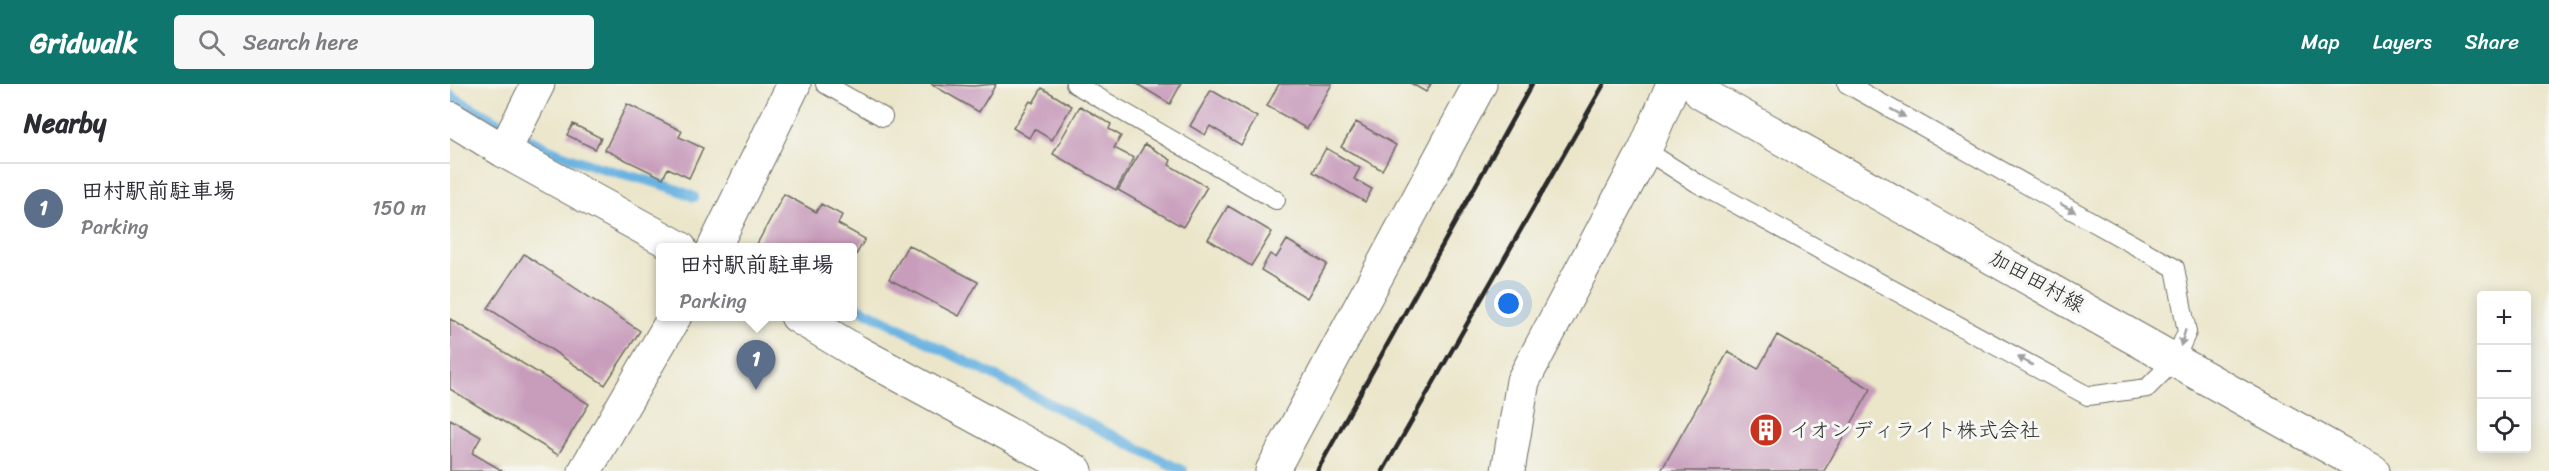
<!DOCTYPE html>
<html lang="en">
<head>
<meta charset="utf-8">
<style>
	body { margin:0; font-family:Sriracha,"Klee One",sans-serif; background:#f7f7f7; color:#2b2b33 }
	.controls { position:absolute; right:18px; bottom:18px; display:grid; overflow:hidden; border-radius:6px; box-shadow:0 3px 15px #0003 }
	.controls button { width:54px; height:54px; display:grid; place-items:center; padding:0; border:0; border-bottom:2px solid #e1e1e2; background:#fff; color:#2b2b33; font:30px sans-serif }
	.you { position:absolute; left:1059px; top:220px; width:21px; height:21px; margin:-15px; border:4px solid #fff; border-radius:50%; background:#1a73e8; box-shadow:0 0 0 9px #1a73e833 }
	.badge { display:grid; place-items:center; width:39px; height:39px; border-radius:50%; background:#0f766e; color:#fff; font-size:20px; font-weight:700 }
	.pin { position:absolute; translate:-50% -50px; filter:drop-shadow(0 2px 3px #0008) }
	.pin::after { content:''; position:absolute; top:32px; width:21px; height:18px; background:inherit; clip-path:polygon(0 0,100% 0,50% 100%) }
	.popup { position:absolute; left:206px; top:159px; width:201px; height:78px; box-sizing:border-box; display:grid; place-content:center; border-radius:6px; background:#fff; filter:drop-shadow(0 2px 4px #0005); font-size:20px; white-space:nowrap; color:#7c7c81 }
	.popup b { font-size:22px; color:#2b2b33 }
	.popup::after { content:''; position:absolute; left:50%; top:100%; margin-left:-12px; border:12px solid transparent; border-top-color:#fff }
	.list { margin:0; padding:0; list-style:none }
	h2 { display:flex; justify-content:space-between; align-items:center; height:78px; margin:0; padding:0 24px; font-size:26px }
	h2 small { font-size:20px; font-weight:400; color:#7c7c81 }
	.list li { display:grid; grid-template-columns:39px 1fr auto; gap:18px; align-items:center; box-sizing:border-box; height:90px; padding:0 24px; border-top:2px solid #e1e1e2 }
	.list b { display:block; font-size:22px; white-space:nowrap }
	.list p { margin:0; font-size:20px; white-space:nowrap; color:#7c7c81 }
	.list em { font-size:20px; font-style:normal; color:#7c7c81 }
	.icon { flex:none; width:33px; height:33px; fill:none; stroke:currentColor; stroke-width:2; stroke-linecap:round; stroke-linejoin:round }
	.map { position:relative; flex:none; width:2099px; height:387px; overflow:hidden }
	header { display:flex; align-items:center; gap:36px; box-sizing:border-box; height:84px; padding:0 30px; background:#0f766e; color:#fff }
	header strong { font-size:28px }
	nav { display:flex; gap:33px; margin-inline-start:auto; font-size:21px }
	.search { width:420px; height:54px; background:#f7f7f7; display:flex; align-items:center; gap:15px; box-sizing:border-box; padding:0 21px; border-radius:6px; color:#7c7c81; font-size:22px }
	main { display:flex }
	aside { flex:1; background:#fff }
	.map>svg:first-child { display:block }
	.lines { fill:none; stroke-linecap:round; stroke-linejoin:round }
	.stream { stroke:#6ab3e1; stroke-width:10 }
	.building { fill:#c89cbb }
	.service-casing { stroke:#6e6c63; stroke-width:20 }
	.minor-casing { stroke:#6e6c63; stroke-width:35 }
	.tertiary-casing { stroke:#6e6c63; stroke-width:35 }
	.secondary-casing { stroke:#6e6c63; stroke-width:35 }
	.service { stroke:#fff; stroke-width:18 }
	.minor { stroke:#fff; stroke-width:33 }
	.tertiary { stroke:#fff; stroke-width:33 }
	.secondary { stroke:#fff; stroke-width:33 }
	.rail { stroke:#2b2b2b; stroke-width:4.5 }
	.oneway { fill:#a0a0a0 }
	.labels { text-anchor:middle; stroke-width:6; stroke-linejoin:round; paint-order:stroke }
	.street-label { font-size:21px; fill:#2b2b2b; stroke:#f6f6f2 }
	.poi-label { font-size:21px; fill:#2b2b2b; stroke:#f6f6f2; text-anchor:start }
</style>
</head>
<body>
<header>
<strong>Gridwalk</strong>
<div class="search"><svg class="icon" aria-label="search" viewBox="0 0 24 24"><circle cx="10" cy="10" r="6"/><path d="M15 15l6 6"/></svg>Search here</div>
<nav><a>Map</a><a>Layers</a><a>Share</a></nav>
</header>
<main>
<aside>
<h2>Nearby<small></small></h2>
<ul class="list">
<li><span class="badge" style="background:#5c6f8a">1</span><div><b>田村駅前駐車場</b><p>Parking</p></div><em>150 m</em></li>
</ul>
</aside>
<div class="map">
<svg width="2099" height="387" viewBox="0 0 2099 387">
	<rect width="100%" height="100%" fill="#f6f6f2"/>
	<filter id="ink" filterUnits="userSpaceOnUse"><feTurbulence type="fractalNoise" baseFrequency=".0167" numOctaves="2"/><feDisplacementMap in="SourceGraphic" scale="12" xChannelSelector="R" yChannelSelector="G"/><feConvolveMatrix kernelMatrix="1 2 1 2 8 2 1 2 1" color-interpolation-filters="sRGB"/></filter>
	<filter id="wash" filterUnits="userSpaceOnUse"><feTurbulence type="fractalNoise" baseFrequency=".008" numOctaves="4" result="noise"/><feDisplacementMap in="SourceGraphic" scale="24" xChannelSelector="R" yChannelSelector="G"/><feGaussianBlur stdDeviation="1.35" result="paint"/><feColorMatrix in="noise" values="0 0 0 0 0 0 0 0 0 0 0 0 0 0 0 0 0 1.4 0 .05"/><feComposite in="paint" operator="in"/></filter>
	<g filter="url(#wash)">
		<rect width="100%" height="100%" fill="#ebe6ca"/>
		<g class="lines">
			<path class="stream" d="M0 11C45 37 89 65 139 80 174 92 211 97 244 113
				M402 220 733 387"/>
		</g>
		<g id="blocks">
			<path class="building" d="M481 0 523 2 546 0 529 28Z
				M687 0H731L720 20Z
				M829 0H882L857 45 817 22Z
				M962 0H981L976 8Z
				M592 4 622 22 602 56 584 45 579 54 563 44 580 17 583 19Z
				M761 6 807 33 791 61 760 42 755 51 740 42Z
				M177 20 232 47 229 53 253 64 239 94 218 84 213 94 155 66Z
				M630 22 661 40 659 45 671 52 664 64 684 74 666 106 603 70Z
				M906 38 946 61 932 86 891 63Z
				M123 40 151 54 145 65 117 51Z
				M695 60 721 76 719 81 757 103 733 143 668 106Z
				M876 64 910 84 904 95 922 105 915 118 863 88Z
				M334 110 366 128 371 120 392 131 388 140 415 155 402 178V164H313L307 160Z
				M778 122 822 148 801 182 758 155Z
				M837 156 877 180 857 214 811 186 820 170 826 174Z
				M458 161 528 198 509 232 439 195Z
				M74 170 190 247 155 301 38 224Z
				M0 235 139 320 108 371 0 305Z
				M1327 251 1421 305 1374 387H1211L1278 268 1308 285Z
				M0 335 31 353 22 369 53 387H0Z"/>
		</g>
	</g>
	<g filter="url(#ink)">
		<use href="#blocks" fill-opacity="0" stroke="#6e6c63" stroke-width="1.5"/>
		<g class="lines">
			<defs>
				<path id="service" d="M375 0 433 33
					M625 0 826 116
					M1195 66 1247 99 1638 312 1697 304 1724 277 1737 248 1725 184 1397 0"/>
				<path id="minor" d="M0 34 54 67 230 164
					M54 67 88 0
					M347 232 407 268 626 387
					M822 387 1030 0"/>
				<path id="tertiary" d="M264 164 344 0
					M135 387 225 232
					M1058 387 1073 297 1195 66 1223 0"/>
				<path id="secondary" d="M1251 9C1475 135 1698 263 1923 387"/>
			</defs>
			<use href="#service" class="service-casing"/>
			<use href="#minor" class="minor-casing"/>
			<use href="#tertiary" class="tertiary-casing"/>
			<use href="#secondary" class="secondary-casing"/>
			<use href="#service" class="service"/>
			<use href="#minor" class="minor"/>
			<use href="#tertiary" class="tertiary"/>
			<use href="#secondary" class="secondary"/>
			<path class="rail" d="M867 387 1082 0
				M933 387 1154 0"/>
		</g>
		<defs><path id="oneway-solid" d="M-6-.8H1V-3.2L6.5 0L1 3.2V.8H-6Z" transform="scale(1.5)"/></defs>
		<g class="oneway">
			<use href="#oneway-solid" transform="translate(1448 29) rotate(29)"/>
			<use href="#oneway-solid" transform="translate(1618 124) rotate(29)"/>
			<use href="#oneway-solid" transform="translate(1733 254) rotate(107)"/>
			<use href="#oneway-solid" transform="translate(1575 277) rotate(-151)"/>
		</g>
	</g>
	<defs>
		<symbol id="building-disc" viewBox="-11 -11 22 22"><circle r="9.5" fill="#c8321e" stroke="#f6f6f2"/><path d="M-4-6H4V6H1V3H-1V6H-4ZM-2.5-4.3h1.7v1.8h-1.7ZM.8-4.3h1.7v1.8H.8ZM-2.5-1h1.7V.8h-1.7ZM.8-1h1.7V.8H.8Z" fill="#fff"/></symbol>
	</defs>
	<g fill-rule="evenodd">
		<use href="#building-disc" x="1297" y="327" width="38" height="38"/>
	</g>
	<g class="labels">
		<g class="street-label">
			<text transform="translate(1587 197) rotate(29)" y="7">加田田村線</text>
		</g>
		<g class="poi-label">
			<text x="1339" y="353">イオンディライト株式会社</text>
		</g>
	</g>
</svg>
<div class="controls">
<button>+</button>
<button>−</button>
<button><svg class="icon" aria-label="locate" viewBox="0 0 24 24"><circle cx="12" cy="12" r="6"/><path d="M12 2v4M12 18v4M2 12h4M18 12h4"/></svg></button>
</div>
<div class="you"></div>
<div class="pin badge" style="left:306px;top:306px;background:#5c6f8a">1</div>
<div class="popup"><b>田村駅前駐車場</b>Parking</div>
</div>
</main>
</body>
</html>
